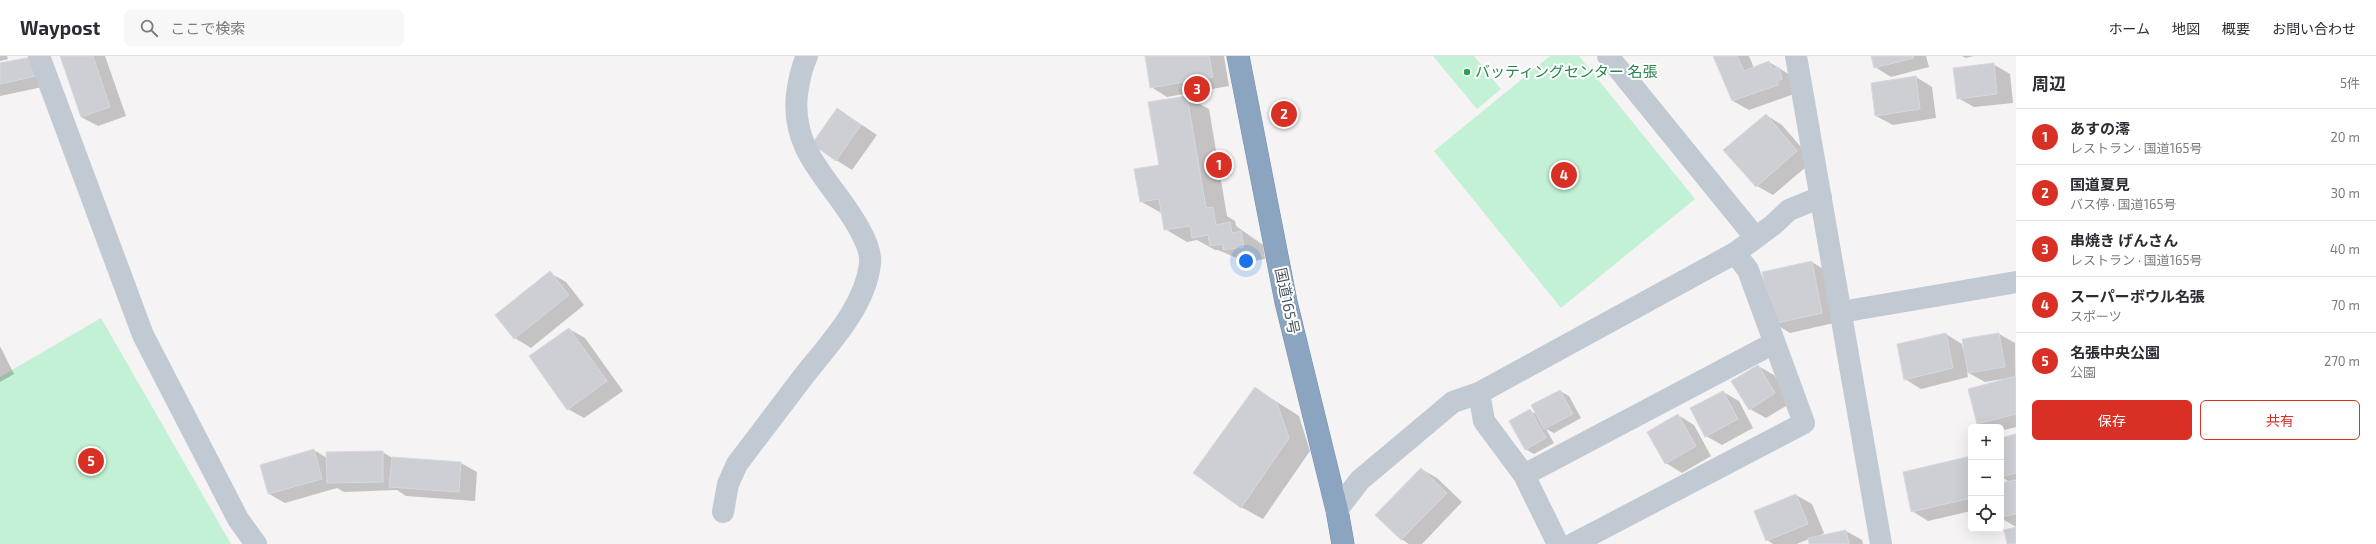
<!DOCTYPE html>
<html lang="ja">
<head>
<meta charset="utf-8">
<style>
	body { margin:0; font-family:"Exo 2","Noto Sans JP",sans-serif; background:#f7f7f7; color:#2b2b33 }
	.controls { position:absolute; right:12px; bottom:12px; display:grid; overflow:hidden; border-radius:6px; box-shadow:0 4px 16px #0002 }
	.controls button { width:36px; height:36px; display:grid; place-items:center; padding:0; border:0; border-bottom:1px solid #e1e1e2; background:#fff; color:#2b2b33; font:20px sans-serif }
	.you { position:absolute; left:1246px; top:205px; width:14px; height:14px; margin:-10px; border:3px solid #fff; border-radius:50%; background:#1a73e8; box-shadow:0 0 0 6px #1a73e833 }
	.badge { display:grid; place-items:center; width:26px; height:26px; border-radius:50%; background:#d93025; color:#fff; font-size:13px; font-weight:700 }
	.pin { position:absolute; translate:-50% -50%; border:2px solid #fff; box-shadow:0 1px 4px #0006 }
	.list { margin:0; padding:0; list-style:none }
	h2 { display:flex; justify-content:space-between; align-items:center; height:52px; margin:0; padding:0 16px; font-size:17px }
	h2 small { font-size:13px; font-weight:400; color:#7c7c81 }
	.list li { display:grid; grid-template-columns:26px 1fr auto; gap:12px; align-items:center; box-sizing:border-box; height:56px; padding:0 16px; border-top:1px solid #e1e1e2 }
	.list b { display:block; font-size:15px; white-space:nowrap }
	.list p { margin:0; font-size:13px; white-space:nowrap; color:#7c7c81 }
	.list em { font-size:13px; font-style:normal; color:#7c7c81 }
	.actions { display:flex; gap:8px; padding:12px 16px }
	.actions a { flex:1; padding:9px 0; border:1px solid #d93025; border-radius:6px; text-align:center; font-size:14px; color:#d93025 }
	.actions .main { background:#d93025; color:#fff }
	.icon { flex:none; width:22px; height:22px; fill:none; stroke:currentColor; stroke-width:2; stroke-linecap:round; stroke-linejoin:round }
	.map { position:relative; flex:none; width:2016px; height:488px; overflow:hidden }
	header { display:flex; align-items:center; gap:24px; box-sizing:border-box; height:56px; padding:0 20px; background:#fff; border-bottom:1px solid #e1e1e2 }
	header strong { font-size:19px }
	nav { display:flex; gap:22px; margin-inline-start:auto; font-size:14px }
	.search { width:280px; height:36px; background:#f7f7f7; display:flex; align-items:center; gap:10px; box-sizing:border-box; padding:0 14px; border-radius:6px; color:#7c7c81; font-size:15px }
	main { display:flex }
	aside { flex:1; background:#fff }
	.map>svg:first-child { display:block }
	.green { fill:#c3f1d5 }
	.shadow { fill:#0003 }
	.building { fill:#cdcfd5; stroke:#d7d9de }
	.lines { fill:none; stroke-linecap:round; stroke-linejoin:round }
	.highway-casing { stroke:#7690ad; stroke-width:23 }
	.minor { stroke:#c1cad2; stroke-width:22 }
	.highway { stroke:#8ba5c1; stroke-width:22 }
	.leisure-dot { fill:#2e9e5b; stroke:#fff; stroke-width:1.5 }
	.labels { text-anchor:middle; stroke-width:4; stroke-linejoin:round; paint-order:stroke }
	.leisure-label { font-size:15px; fill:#27864d; stroke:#fff; text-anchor:start }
	.street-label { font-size:15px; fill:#4a5661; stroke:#fff }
</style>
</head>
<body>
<header>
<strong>Waypost</strong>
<div class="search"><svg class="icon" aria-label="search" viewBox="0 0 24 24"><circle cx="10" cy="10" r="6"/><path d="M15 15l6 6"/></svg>ここで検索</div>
<nav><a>ホーム</a><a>地図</a><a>概要</a><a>お問い合わせ</a></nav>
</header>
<main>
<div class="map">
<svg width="2016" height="488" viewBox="0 0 2016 488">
	<rect width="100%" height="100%" fill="#f5f3f3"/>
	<path class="green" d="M1433 0H1474L1501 33 1477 53Z
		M1550 0H1579L1695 143 1561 252 1434 95Z
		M101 262 231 488H0V321Z"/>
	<path class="shadow" d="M0 0H7L8 3 0 5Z
		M61 0H105L126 60 98 70 81 61Z
		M1153 0H1224L1229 30 1167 41 1151 31Z
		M1714 0H1749L1754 12 1769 6 1795 22 1794 38 1749 54 1733 45Z
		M1872 0H1926L1929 11 1891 21 1875 11Z
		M1962 0H1974L1966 2Z
		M32 2 52 29 0 40V8Z
		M1993 8 2010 18 2013 47 1974 51 1958 42Z
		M1916 21 1932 31 1936 62 1893 69 1876 60Z
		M1187 41 1209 53 1227 160 1235 165 1236 170 1263 189 1265 203 1246 206 1218 194H1215L1197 184 1187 186 1165 173 1163 158 1140 145 1160 110Z
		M838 53 877 79 852 114 836 104Z
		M1766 59 1782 69 1813 105 1773 139 1757 130Z
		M1812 206 1828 216 1838 266 1790 277 1774 267Z
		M550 217 566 226 584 249 531 292 515 282 496 260Z
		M569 273 585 282 623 335 584 362 568 353Z
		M1946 278 1962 288 1963 293 1965 292 1964 284 1999 278 2015 287 2016 371 2001 375V371H1984L1978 368 2003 323 1985 326 1967 316 1968 321 1921 333 1905 323Z
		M0 290 14 318 0 326Z
		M1758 310 1774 319 1791 347 1766 362 1750 353Z
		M1255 332 1299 360 1310 395 1263 463 1241 451Z
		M1560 335 1569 340 1581 362 1554 377 1546 373 1554 387 1534 398 1525 393 1530 355 1538 359Z
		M1723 336 1739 345 1753 372 1722 389 1706 380Z
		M1678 359 1694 369 1711 400 1682 417 1666 407Z
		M2016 379V471L2001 462V428L2010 426 2001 421V383Z
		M314 394 327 402 382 396 393 402 461 407 477 416 475 445 406 440 397 434 344 436 337 432 285 447 269 438Z
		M1971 401V455L1928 465 1912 455Z
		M1421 413 1437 422 1462 446 1422 488H1409L1401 483Z
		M1796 439 1812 448 1824 477 1820 480 1846 475 1862 484 1863 488H1810L1809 483 1797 488H1773L1767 484Z"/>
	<path class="building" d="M60 0H93L110 51 81 61Z
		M1145 0H1209L1213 21 1150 32Z
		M1713 0H1737L1744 15 1769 5 1773 13 1779 11 1782 23 1777 25 1778 29 1732 45Z
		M1871 0H1913L1914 2 1874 12Z
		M32 1 36 20 0 28V7Z
		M1994 7 1997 38 1957 43 1953 12Z
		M1916 20 1920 53 1875 60 1871 27Z
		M1187 40 1206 152 1213 151 1216 169 1230 166 1232 177 1241 175 1244 191 1223 194V188L1210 190 1208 179 1192 182 1190 170 1164 174 1159 143 1140 146 1134 113 1159 109 1148 46Z
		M837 52 861 69 836 105 812 88Z
		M1766 58 1797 95 1756 131 1723 94Z
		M1812 205 1822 257 1773 268 1762 216Z
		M550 215 569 239 514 283 495 259Z
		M569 272 607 325 567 354 529 300Z
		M1946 277 1953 312 1904 324 1897 288Z
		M1999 277 2005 311 1968 317 1962 283Z
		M1758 309 1775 337 1749 354 1731 325Z
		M2016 320V358L1977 368 1968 333Z
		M1255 331 1277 347 1289 382 1241 452 1193 417Z
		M1560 334 1573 358 1544 373 1531 349Z
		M1723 335 1738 363 1705 381 1690 352Z
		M1530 353 1546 382 1525 394 1509 365Z
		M1678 358 1696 390 1665 408 1647 376Z
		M2016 378V417L2001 421V382Z
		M314 393 322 423 268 438 260 409Z
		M383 395V426L327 427 326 396Z
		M1971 400V442L1911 456 1903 416Z
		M392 401 461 406 459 436 389 431Z
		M1421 412 1447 437 1401 484 1375 459Z
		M2016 424V458L2001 461V427Z
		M1796 438 1808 468 1766 485 1754 455Z
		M2016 471V488H2007L2004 474Z
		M1846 474 1849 488H1809L1808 482Z"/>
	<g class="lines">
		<defs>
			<path id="highway" d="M1238 0 1286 246 1337 454 1343 488"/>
		</defs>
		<use href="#highway" class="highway-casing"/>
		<path class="minor" d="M39 0 143 279 238 463 256 488
			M1608 0 1755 181
			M1796 0 1881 488
			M1841 256 2016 226
			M1479 337 1484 365 1524 419 1558 488
			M1524 419 1774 287
			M1337 454 1360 424 1453 346 1479 337 1735 197 1773 169 1789 154 1821 141
			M723 456 728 428 737 408C759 379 781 350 803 321 829 288 865 251 870 208 871 196 866 186 861 176 836 127 790 99 797 38 799 24 801 12 807 0
			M1573 488 1804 367 1748 214 1735 197"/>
		<use href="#highway" class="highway"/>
	</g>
	<circle class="leisure-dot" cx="1467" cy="16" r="4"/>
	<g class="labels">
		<g class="leisure-label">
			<text x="1475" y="21">バッティングセンター 名張</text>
		</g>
		<g class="street-label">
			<text transform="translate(1287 245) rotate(78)" y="5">国道165号</text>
		</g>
	</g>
</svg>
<div class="controls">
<button>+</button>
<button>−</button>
<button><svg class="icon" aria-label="locate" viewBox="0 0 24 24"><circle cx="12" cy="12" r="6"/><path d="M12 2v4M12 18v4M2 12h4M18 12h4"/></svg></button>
</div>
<div class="you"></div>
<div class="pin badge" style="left:1219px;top:109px">1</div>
<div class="pin badge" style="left:1284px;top:58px">2</div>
<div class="pin badge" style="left:1197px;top:33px">3</div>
<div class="pin badge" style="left:1564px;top:119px">4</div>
<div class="pin badge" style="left:91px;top:405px">5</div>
</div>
<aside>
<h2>周辺<small>5件</small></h2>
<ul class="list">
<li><span class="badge">1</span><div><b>あすの澪</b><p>レストラン · 国道165号</p></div><em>20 m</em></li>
<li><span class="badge">2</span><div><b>国道夏見</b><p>バス停 · 国道165号</p></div><em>30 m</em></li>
<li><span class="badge">3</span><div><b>串焼き げんさん</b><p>レストラン · 国道165号</p></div><em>40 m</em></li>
<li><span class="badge">4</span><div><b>スーパーボウル名張</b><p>スポーツ</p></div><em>70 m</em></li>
<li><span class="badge">5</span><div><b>名張中央公園</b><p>公園</p></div><em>270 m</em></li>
</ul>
<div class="actions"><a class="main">保存</a><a>共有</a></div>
</aside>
</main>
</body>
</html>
